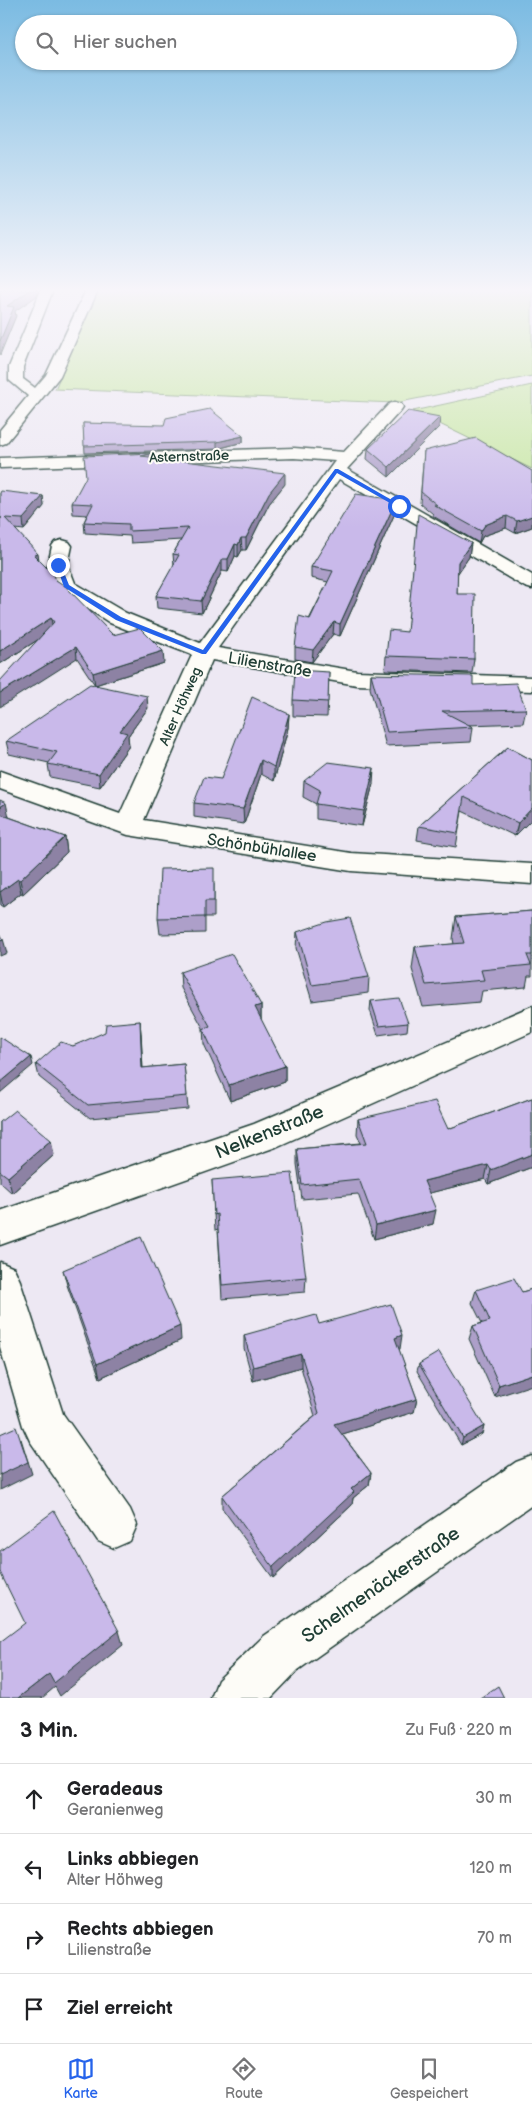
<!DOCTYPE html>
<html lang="de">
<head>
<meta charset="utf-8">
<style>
	body { margin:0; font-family:"Balsamiq Sans",sans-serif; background:#f2f2f2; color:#202124 }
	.stop { position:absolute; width:15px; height:15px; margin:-11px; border:4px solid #2563eb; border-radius:50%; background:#fff }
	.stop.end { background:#2563eb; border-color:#fff; box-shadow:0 1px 5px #0008 }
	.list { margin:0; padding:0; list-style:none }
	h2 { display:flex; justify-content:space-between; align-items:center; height:65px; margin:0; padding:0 20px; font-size:21px }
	h2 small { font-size:16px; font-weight:400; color:#757577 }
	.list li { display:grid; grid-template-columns:32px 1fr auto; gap:15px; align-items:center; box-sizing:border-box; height:70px; padding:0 20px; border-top:1px solid #e0e0e0 }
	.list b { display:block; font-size:19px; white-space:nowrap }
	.list p { margin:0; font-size:16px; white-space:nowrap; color:#757577 }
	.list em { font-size:16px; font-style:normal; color:#757577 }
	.icon { flex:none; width:28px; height:28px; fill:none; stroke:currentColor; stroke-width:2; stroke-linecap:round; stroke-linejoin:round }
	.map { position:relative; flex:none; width:532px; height:1698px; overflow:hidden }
	.search { position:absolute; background:#fff; box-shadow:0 1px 4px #0004; left:15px; right:15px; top:15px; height:55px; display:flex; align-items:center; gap:12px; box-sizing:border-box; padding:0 18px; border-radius:28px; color:#757577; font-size:19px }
	.sheet { height:345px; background:#fff }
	nav { display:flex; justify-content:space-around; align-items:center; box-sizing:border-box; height:70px; border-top:1px solid #e0e0e0; background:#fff; font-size:14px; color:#757577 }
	nav a { display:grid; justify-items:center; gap:2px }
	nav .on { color:#2563eb }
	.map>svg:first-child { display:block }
	.green { fill:#c6e7a0; stroke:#72926a }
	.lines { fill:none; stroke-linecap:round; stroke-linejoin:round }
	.minor-casing { stroke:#1f3d34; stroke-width:3 }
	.minor { fill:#fdfcf7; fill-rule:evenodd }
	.wall { fill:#ad9fc9; stroke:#1f3d34 }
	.shaded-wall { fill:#8d82a4; stroke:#1f3d34 }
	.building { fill:#c9b9ea; stroke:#1f3d34 }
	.route { fill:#2563eb }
	.labels { text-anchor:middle; stroke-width:4; stroke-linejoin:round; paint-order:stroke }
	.far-street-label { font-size:14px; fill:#1f3d34; stroke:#fdfcf7 }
	.street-label { font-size:16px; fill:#1f3d34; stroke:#fdfcf7 }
	.near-street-label { font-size:19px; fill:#1f3d34; stroke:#fdfcf7 }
</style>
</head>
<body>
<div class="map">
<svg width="532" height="1698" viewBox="0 0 532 1698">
	<rect width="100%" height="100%" fill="#ede8f3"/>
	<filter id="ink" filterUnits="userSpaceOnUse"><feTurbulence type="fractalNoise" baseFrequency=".02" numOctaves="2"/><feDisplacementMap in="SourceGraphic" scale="10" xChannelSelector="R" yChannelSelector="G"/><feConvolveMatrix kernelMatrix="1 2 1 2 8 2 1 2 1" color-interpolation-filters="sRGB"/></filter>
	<g filter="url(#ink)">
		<path class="green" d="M98 290H532V376L395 403 55 389Z
			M532 385V469L413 411Z"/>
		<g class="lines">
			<defs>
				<path id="minor" d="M41 290H53L23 367V379L35 388 46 375 86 290H98L60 376 6 443 0 445V430L28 396 9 380V367Z
					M395 402 401 404 403 407 401 410 347 469 532 575V589L525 587 339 479 218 648 357 671 532 677V691L357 685 212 660 144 820 351 853 532 864V884L351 871 128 835 0 789V771L120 814 192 655 110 623 59 590 48 565 52 546 55 542 62 540 69 542 72 546 68 565 75 583 126 613 200 643 335 461 294 458 0 468V458L294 448 344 452 389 404Z
					M532 1006V1032L276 1147 0 1245V1211L254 1124Z
					M0 1262 14 1268 20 1281 63 1414 130 1509 137 1525 130 1541 114 1548 98 1541 30 1441 23 1426 0 1347Z
					M532 1456V1505L298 1670 271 1698H211L218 1680 264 1636 516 1462Z"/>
			</defs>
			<use href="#minor" class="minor-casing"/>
			<use href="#minor" class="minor"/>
		</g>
		<path class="wall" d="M440 417 439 427 389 477 367 459 368 449Z
			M83 423 243 436V442L217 449 85 453Z
			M424 451 532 471V527L515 533 506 528 483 536 479 543 433 516V514L420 503Z
			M153 453V458L285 484 269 504 246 550H242L238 557 235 556 228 572 222 571 202 613 157 608 156 596 174 565 173 554 181 540 131 543 130 536 85 533 84 522 87 515 73 514 72 503Z
			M0 493 43 496 44 506 24 530 15 529 39 560 56 580 113 635 164 663 95 685 77 658 39 639 0 664Z
			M395 513 340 636 333 634 312 662 295 659V647L328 582 311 578V567Z
			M471 543 469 557 457 574V594L474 659 472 673 385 670 386 656 407 632Z
			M329 672 327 717 293 716V700Z
			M371 674 473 685 526 709 523 723 469 725 473 727 471 742 386 746 370 688Z
			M148 708 128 736 129 746 100 787 50 777 48 764 49 763 9 754 6 741Z
			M289 714 288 728 274 781 261 774 244 824 194 817V803L221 779Z
			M508 747 532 760 515 836 462 811 456 847 417 840 419 826Z
			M304 781 373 784 362 826 316 819V804L303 797Z
			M0 800 9 817 65 837 67 852 23 894 21 893 3 907 0 905Z
			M214 883V917H205V933L160 934 158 918Z
			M532 911V976H528L526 987 482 991 480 1002 423 1007 412 969 415 947 454 944 453 939 456 917Z
			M297 932 369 977 368 993 312 1001 296 948Z
			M180 972 261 1005V1020L285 1066V1082L230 1101 204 1044 203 1028 181 988Z
			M371 1001 408 1023 407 1031 378 1035 370 1010Z
			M140 1021 141 1034 143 1068 184 1064 188 1109 90 1118 39 1077 36 1064 73 1046Z
			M532 1098V1167L488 1184 485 1179 429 1193 433 1224 374 1239 358 1194 302 1199 297 1164V1149L361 1143 357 1134 358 1119 448 1129Z
			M0 1122 54 1155 12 1193 0 1182Z
			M212 1180 306 1277 305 1292 222 1299 218 1229 215 1230Z
			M63 1270 181 1340 100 1378 67 1285Z
			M532 1289 495 1397 469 1339 473 1326 482 1323 472 1303 476 1290 522 1292Z
			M319 1324 400 1349 399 1350 417 1399 414 1412 342 1434 371 1473 369 1485 353 1498 352 1505 273 1578 222 1508V1496L315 1416 301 1367 253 1381 244 1348V1335Z
			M419 1364 484 1426 482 1434 461 1445 417 1371Z"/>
		<path class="shaded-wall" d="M30 290H39L37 296 15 311 16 316 0 355V341L7 306Z
			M440 417 439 427 389 477V467Z
			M243 436V442L217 449V442Z
			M153 453V465L141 456Z
			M285 473V484L269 504 246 550V538L269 493Z
			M43 496 44 506 24 530 23 519Z
			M395 503V513L340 636V624Z
			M507 516 506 528 483 536 479 543 481 531 485 525Z
			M532 516V527L515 533 517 521Z
			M241 538 242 550 238 557V545Z
			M471 543 469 557 456 576 458 562Z
			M235 544V556L228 572V559Z
			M38 554 40 565 34 555Z
			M222 559V571L202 613 201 601Z
			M51 618 53 630 0 664V651Z
			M334 622 333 634 312 662 313 650Z
			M76 647 77 658 0 707V693Z
			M163 651 164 663 95 685 93 673Z
			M147 696 148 708 128 736 129 746 100 787 99 774 120 731Z
			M289 714 288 728 274 781V767Z
			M261 760V774L244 824 243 809Z
			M374 768 373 784 362 826 364 811Z
			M6 803 9 817 0 824V807Z
			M532 808V819L515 836 518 823Z
			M65 837 67 852 23 894 20 880Z
			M18 879 21 893 3 907 0 892Z
			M3 939 7 953 0 956V940Z
			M261 1005V1021L255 1007Z
			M140 1021 141 1034 143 1081 142 1068Z
			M31 1057 33 1065 0 1093V1083Z
			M285 1066V1082L230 1101 229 1085Z
			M51 1140 54 1155 12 1193 8 1177Z
			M532 1154V1167L488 1184 491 1170Z
			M488 1165 485 1179 422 1195 424 1181Z
			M436 1210 433 1224 374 1239 376 1225Z
			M180 1326 181 1340 100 1378 97 1364Z
			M402 1335 400 1349 392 1352 395 1338Z
			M301 1354V1367L253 1381V1367Z
			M532 1374V1385L495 1397 499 1385Z
			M417 1399 414 1412 333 1437 334 1424Z
			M484 1426 482 1434 461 1445 463 1438Z
			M21 1439 32 1474 0 1490V1475Z
			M371 1473 369 1485 353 1498 352 1505 273 1578V1567L351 1489Z
			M119 1631 123 1645 60 1696 55 1687 42 1698H18L49 1674Z"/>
		<path class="building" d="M0 290H30L7 306 14 307 0 341Z
			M210 409 243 436 217 442 84 446 83 423 164 425 166 418Z
			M408 411 440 417 389 467 368 449Z
			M476 438 532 471V516L517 521 507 516 485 525 481 531 434 505H437L421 492 424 451Z
			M153 453 141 456 285 473 269 493 246 538H241L238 545 235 544 228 559H222L201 601 156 596 179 555 173 554 188 528 129 531V524L84 522 93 504 72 503 86 477 84 456Z
			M1 491 43 496 23 519 5 518 38 554 34 555 54 575 56 580 65 586 113 635 140 628 163 651 93 673 76 647 0 693V681L54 622 51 618 0 651V518H2H0V493Z
			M356 494 389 499 395 503 340 624 334 622 313 650 295 647 299 616 310 619 333 571 311 567Z
			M418 514 471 543 458 562 457 594H475L474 659 386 656 389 630 407 632Z
			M295 670 329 672 328 702 293 700Z
			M371 674 473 676V685L516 683 526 709 442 711 473 727 387 732Z
			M90 684 147 696 120 731 127 733 99 774 48 764 57 752 6 741Z
			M252 697 289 714 274 767 261 760 243 809 194 803 204 777 221 779Z
			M508 747 532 760V808L518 823 464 797 458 833 419 826Z
			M328 762 374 768 364 811 316 804 320 790 304 781Z
			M0 800 6 803 0 807Z
			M0 814 65 837 20 880 18 879 0 892Z
			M214 868V901H205V917L158 918 160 869Z
			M532 911V955H527L531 965 481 970 484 980 426 985 415 947 464 943 456 917Z
			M350 918 369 977 312 985 297 932 327 922Z
			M0 933 3 939 0 940Z
			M232 954 261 1005 255 1007 285 1066 229 1085 203 1029 210 1026 180 972Z
			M399 998 408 1023 379 1026 371 1001Z
			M140 1021 142 1068 184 1064 187 1096 88 1105 36 1064 61 1042 73 1046 105 1032 106 1024Z
			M0 1037 31 1057 0 1083Z
			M532 1098V1154L491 1170 488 1165 424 1181 436 1210 376 1225 359 1179 302 1185 297 1149 367 1143 358 1119 435 1101 448 1129Z
			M15 1110 51 1140 8 1177 0 1171V1122Z
			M292 1173 306 1277 222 1285 217 1214 214 1215 212 1180Z
			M141 1237 180 1326 97 1364 63 1270Z
			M514 1278 522 1292 532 1289V1374L499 1385 473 1326 490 1321 476 1290Z
			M391 1304 402 1335 395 1338 417 1399 334 1424 371 1473 351 1489 354 1492 273 1567 222 1496 319 1413 301 1354 253 1367 244 1335 316 1315 319 1324Z
			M439 1352 484 1426 463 1438 419 1364Z
			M16 1427 28 1462 0 1475V1434Z
			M54 1511 119 1631 54 1683 49 1674 18 1698H0V1642L25 1623 0 1572V1551Z
			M498 1686 504 1698H480Z"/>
	</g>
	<linearGradient id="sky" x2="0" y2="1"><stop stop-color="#7bbbe2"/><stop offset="0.55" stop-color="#f7f5fa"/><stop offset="1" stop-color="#f7f5fa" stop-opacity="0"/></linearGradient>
	<rect width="532" height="528" fill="url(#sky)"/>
	<path class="route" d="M335 469H338L402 506 397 507 337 473 206 654H202L116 620 64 587 56 564 61 565 69 585 121 617 203 650Z"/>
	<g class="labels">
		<g class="far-street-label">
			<text transform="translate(189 456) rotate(-2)" y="5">Asternstraße</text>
			<text transform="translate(180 706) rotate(-66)" y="5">Alter Höhweg</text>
		</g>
		<g class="street-label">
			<text transform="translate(270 664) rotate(10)" y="6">Lilienstraße</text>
			<text transform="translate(262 847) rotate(9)" y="6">Schönbühlallee</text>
		</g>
		<g class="near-street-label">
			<text transform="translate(269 1131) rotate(-22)" y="7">Nelkenstraße</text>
			<text transform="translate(380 1584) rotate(-35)" y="7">Schelmenäckerstraße</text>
		</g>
	</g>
</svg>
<div class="stop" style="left:399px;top:506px"></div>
<div class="stop end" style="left:58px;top:565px"></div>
<div class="search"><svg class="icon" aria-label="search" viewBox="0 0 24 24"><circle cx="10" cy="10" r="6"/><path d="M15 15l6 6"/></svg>Hier suchen</div>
</div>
<section class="sheet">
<h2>3 Min.<small>Zu Fuß · 220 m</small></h2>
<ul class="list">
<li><svg class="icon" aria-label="ahead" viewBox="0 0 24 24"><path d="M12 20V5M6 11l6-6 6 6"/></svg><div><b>Geradeaus</b><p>Geranienweg</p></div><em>30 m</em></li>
<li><svg class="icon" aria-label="left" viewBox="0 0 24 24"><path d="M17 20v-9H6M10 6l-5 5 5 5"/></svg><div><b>Links abbiegen</b><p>Alter Höhweg</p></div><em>120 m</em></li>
<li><svg class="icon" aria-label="right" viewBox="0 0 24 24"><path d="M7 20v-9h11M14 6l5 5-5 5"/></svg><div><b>Rechts abbiegen</b><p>Lilienstraße</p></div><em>70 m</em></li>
<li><svg class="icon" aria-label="arrive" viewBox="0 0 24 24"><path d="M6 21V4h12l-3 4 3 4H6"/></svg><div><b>Ziel erreicht</b></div></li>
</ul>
</section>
<nav>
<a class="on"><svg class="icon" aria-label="map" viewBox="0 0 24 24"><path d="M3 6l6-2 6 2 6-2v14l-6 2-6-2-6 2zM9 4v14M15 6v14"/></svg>Karte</a>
<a><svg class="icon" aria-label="directions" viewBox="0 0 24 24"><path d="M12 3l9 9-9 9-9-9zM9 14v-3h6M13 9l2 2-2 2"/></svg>Route</a>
<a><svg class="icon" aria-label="saved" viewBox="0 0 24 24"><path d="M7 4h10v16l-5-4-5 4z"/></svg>Gespeichert</a>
</nav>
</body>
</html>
